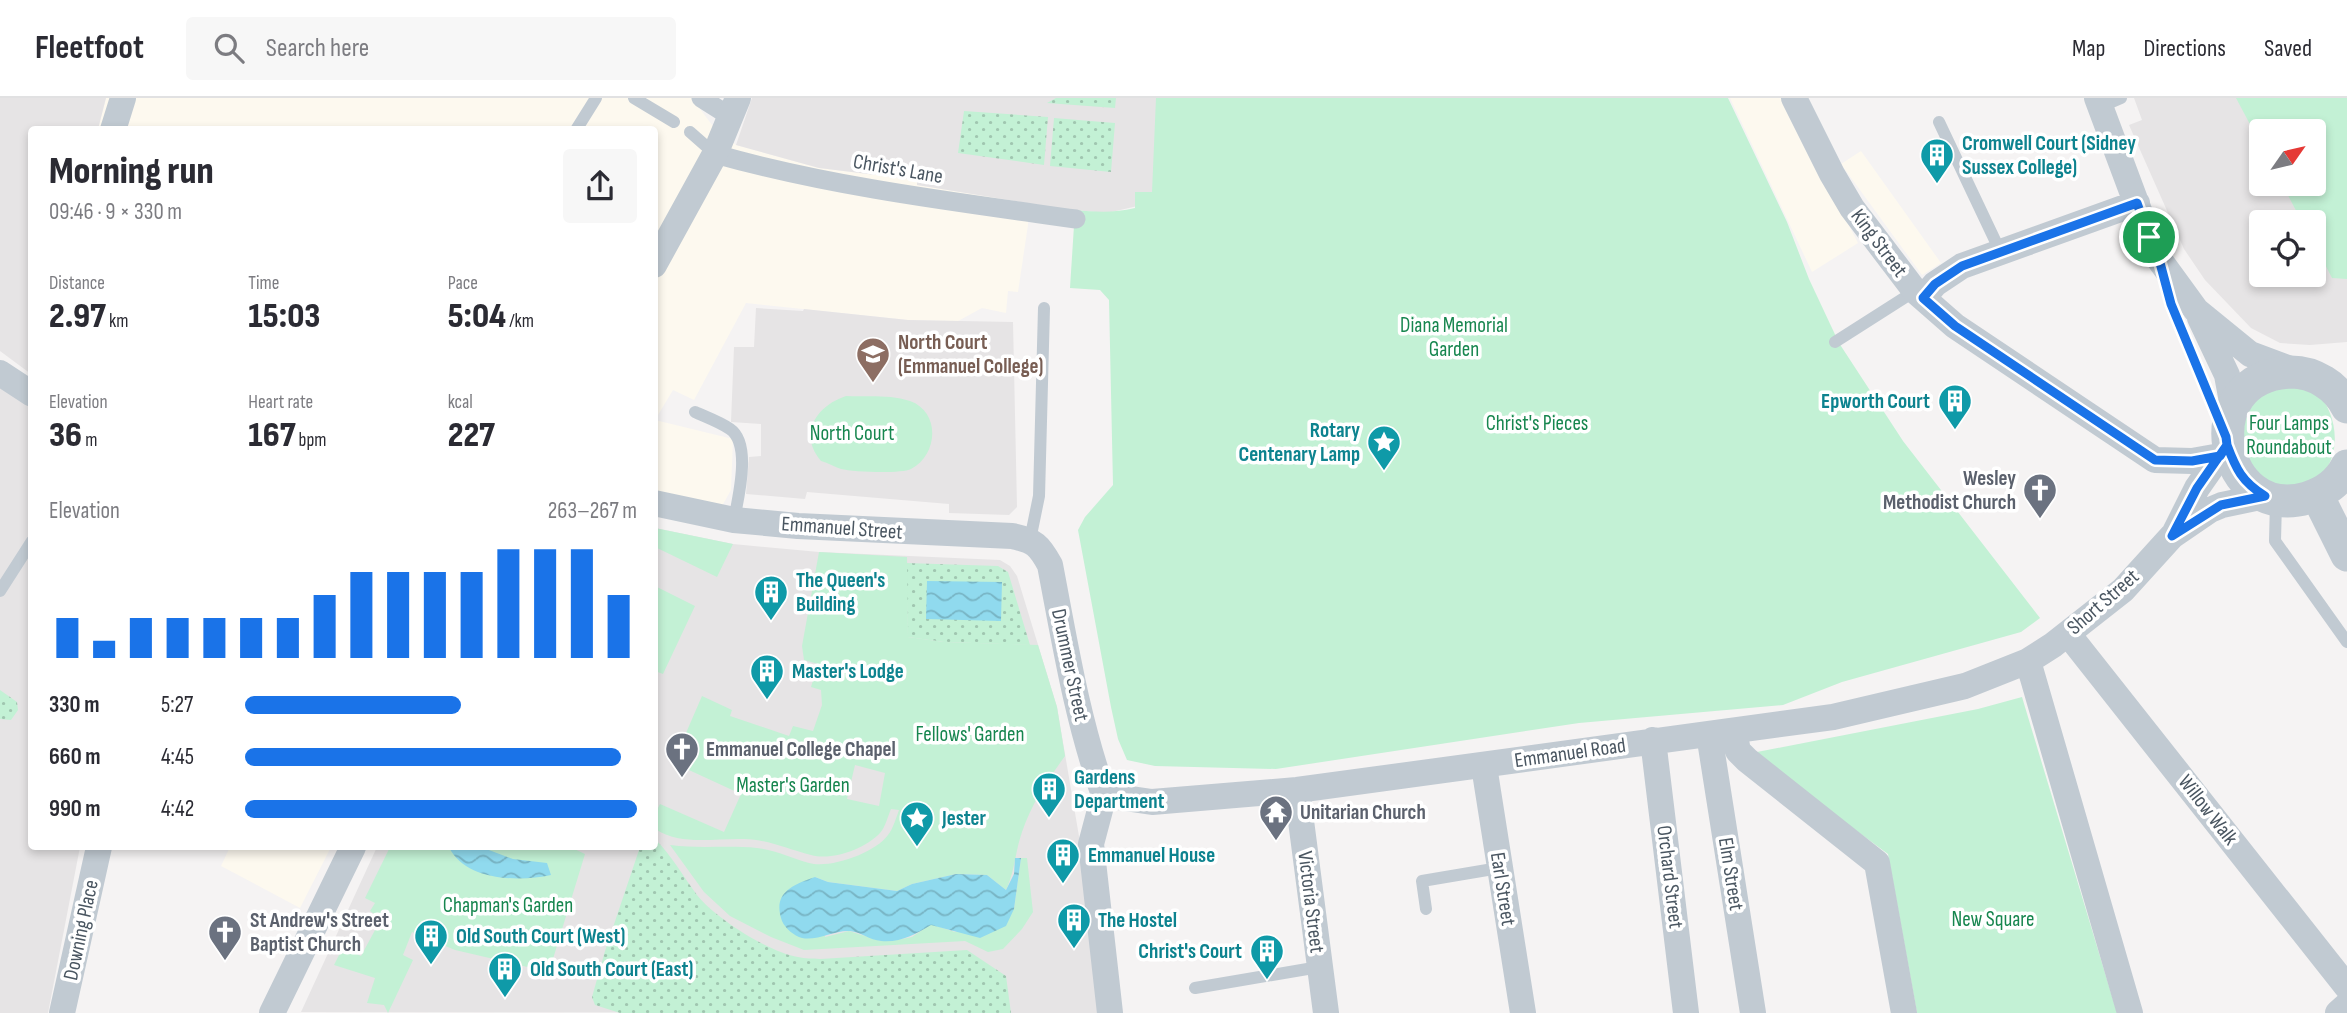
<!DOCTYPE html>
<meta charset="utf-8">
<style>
body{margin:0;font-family:"Sofia Sans Condensed",sans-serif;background:#f7f7f7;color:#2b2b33;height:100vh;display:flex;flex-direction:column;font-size:26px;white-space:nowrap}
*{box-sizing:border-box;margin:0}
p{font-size:23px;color:#7c7c81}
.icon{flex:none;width:38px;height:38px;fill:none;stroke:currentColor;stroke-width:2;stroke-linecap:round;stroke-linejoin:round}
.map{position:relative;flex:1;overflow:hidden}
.panel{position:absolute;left:28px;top:28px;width:630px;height:724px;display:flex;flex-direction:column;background:#fff;border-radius:7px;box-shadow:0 4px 10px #0003}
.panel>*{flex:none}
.needle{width:46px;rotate:56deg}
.controls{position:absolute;left:2249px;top:21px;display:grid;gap:14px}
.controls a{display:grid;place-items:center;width:77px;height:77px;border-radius:7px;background:#fff;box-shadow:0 4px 10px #0003;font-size:35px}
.pin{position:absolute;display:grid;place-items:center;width:60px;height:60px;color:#fff;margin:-30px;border:4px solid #fff;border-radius:50%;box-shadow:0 2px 7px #0007}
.round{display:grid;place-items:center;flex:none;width:74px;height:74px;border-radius:7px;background:#f7f7f7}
.head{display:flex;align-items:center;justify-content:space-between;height:119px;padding:0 21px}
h1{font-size:38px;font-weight:800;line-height:52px}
.figures{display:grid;grid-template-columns:repeat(3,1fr);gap:10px;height:119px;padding:7px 21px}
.figures div{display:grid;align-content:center}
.figures b{font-size:35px;font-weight:800}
.figures small{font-size:19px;font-weight:400}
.figures p{font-size:19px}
.chart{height:196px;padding:14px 21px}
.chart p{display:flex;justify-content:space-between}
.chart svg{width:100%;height:126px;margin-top:7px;stroke:#1a73e8;stroke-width:6}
ul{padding:0 21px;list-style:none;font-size:23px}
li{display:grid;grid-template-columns:112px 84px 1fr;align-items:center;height:52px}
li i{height:18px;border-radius:9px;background:#1a73e8}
header{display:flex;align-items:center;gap:42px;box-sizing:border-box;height:98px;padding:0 35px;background:#fff;border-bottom:2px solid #e1e1e2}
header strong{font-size:33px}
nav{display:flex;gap:38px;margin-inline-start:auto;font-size:24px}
.search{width:490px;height:63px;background:#f7f7f7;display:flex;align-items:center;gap:18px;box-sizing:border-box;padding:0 24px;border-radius:7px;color:#7c7c81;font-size:26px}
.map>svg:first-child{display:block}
.commercial{fill:#fdf9ef}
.education{fill:#e6e4e5;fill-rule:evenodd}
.grass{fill:url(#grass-dots)}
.green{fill:#c3f1d5;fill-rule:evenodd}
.water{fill:url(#water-waves)}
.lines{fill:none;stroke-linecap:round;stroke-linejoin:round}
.service{stroke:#c1cad2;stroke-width:12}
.pedestrian{stroke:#c1cad2;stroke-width:19}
.minor{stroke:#c1cad2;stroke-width:26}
.tertiary{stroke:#c1cad2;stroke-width:33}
.route-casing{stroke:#fff;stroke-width:14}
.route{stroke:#1a73e8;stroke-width:9}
.labels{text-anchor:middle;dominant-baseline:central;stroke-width:7;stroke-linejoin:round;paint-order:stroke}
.culture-label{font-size:21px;font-weight:bold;fill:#0d838f;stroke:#fff;text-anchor:start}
.street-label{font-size:21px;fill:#4a5661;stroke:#fff}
.park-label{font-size:21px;fill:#17864f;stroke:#fff}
.education-label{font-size:21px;font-weight:bold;fill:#785e54;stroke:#fff;text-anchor:start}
.worship-label{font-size:21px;font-weight:bold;fill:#5b616d;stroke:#fff;text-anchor:start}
</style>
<header>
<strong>Fleetfoot</strong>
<div class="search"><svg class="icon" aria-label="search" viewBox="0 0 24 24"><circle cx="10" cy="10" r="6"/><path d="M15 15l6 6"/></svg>Search here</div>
<nav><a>Map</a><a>Directions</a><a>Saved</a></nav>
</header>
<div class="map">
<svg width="2347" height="915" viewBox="0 0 2347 915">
<defs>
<pattern id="grass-dots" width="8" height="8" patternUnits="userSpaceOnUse" patternTransform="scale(1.75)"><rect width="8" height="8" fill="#c3f1d5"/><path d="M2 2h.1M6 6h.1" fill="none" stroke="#a0c6b0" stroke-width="1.8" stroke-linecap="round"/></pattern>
<pattern id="water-waves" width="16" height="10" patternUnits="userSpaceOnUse" patternTransform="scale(1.75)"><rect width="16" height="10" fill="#90daee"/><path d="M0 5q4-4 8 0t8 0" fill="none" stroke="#78b4c4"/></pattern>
</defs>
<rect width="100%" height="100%" fill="#f5f3f3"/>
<path class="commercial" d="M 106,0 L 692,0 L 712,27 L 736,47 L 819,70 L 917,82 L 917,87 L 1028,105 L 1028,127 L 1018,194 L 1008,193 L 1006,215 L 982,210 L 958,223 L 908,222 L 746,205 L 694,302 L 673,292 L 655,322 L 733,341 L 731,392 L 722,408 L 655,396 L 654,32 L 98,32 Z
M 1730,0 L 1783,0 L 1858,145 L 1812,174 Z
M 1861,53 L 1941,165 L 1922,177 L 1841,66 Z
M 230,749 L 331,749 L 300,810 L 221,768 Z"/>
<path class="education" d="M 0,0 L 106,0 L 98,31 L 32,32 L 31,276 L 0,253 Z
M 752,0 L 1608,0 L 1107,115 L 1063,111 L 917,87 L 917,82 L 819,70 L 736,47 Z
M 2134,0 L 2347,0 L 2347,244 L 2310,247 L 2280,245 L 2251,230 L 2205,182 L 2184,151 L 2129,27 L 2142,22 ZM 2261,33 L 2314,33 L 2314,86 L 2261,86 ZM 2261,124 L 2314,124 L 2314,177 L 2261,177 Z
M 756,210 L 803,213 L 804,211 L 908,222 L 1013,224 L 1017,409 L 1009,417 L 949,415 L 949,406 L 807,394 L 805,401 L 746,396 L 749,359 L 761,358 L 761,326 L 731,324 L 734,249 L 754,249 Z
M 0,287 L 31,307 L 32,749 L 80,749 L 48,915 L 0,915 Z
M 655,430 L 733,446 L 819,454 L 1000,462 L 1010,468 L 1017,478 L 1057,609 L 1081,750 L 1099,915 L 301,914 L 377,749 L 654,749 Z"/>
<path class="grass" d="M 1056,0 L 1116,0 L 1115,10 L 1047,5 Z
M 964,13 L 1048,19 L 1044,67 L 958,55 Z
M 1054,20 L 1115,25 L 1111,74 L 1050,68 Z
M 906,465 L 998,468 L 1008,474 L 1030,547 L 944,544 L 908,539 Z
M 0,592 L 17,604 L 18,612 L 11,622 L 0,621 Z
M 655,741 C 672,758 683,778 697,797 C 715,820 770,855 798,859 C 805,861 813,860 820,861 L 967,852 L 1006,878 L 1011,915 L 620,915 L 595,907 L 592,899 L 605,853 L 640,749 L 654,749 Z"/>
<path class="green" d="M 1156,0 L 1728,0 L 1787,124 L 1809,181 L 1839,245 L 1903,343 L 2040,520 L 2021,534 L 1842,584 L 1783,607 L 1579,625 L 1276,671 L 1155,668 L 1127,662 L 1118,641 L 1111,609 L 1078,432 L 1085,419 L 1113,387 L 1109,202 L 1100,192 L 1070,190 L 1075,112 C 1097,114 1114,115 1135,110 L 1135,94 L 1152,94 Z
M 2236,0 L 2347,0 L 2347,181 L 2332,180 L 2314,145 L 2314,124 L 2302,124 L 2282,86 L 2314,86 L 2314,33 L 2261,33 L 2261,47 Z
M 2278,286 C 2288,287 2306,287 2315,292 C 2347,323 2342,391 2287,389 C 2276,388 2262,379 2252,374 L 2238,325 L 2245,308 Z
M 846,298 C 866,299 890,296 910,303 C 941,314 938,357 911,371 C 901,376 853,374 841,371 C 835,369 828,365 821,363 C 798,336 816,308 846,298 Z
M 654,430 L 655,430 L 733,446 L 717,479 L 655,449 Z
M 819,454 L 907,459 L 908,539 L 944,544 L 1038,547 L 1057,609 L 1065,658 C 1047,683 1032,705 1022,734 C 1015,754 1015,773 1006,792 L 987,777 L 956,776 L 912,786 L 897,793 L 828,784 L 815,779 L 825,839 L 849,833 L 881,843 L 902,841 L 912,839 L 931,826 L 955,834 L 1014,811 L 1021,760 L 1027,760 L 1033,814 L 1022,831 L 1003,851 L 988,854 L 965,843 L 804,852 L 771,839 L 730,818 L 704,794 L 670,747 C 700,751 728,747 757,750 C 776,752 791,760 809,765 C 830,771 875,755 888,737 C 893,731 896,720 899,712 L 891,711 C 888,718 885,730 880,735 C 865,751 832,763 811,757 C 787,751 770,742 744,741 C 714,740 681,748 655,731 L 654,718 L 660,706 L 724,734 L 741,696 L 678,667 L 680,660 L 676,658 L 702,598 L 732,612 L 730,618 L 789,638 L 793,628 L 813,633 L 822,607 L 821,592 L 811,589 L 818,566 L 804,562 L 802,548 ZM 855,667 L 885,675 L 879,708 L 847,701 Z
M 655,488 L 695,508 L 663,576 L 655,573 Z
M 2022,599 L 2117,915 L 1917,915 L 1888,756 L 1763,664 L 1757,654 L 1978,611 Z
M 390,749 L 570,749 L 585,756 L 549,874 L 455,852 L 412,834 L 403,857 L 413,862 L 388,915 L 384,907 L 367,905 L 375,880 L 334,867 L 343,849 L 361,858 L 381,821 L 370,813 L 375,805 L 365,800 Z"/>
<path class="water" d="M 927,483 L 1002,484 L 1001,523 L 926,521 Z
M 449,749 L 481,749 L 513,761 L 547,765 L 551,777 C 519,784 465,783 449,749 Z
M 1015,760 L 1021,760 L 1014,811 L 1006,828 L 980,840 L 931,827 C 916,836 900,845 881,843 C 870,842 860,834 850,833 C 834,832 818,843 802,840 C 794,838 785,830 782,823 C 772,795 792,787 815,779 L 828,784 L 897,793 L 912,786 L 956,776 L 987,777 L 1006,792 L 1014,776 Z"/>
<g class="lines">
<path class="service" d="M 634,0 L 674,24
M 2100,9 L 2121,0
M 1939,24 L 2001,155
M 576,32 L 596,0
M 690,34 L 715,56
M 2165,183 L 2171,206 L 2221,326
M 1835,244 L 1915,193
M 695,314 C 706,319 720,324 730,331 C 752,346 738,400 734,422
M 2276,404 L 2275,443 L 2347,544
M 1030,442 L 1039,398 L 1044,210
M 0,493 L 32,443
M 1426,811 L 1422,783 L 1499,770
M 1195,890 L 1319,869"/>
<path class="pedestrian" d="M 701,0 L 731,19
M 715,56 C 832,89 955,104 1076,121"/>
<path class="minor" d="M 1794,0 L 1832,76 L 1852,110 L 1915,193 L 1955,228 L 2155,362 L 2192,363 L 2220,358
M 2097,0 L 2149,139 L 2159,161 L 2196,212 L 2250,256 L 2298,274
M 113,32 L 123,0
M 654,167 L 715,56 L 738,0
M 1923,200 L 1935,186 L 1962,168 L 2137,105
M 2200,220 L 2227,277 L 2233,309
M 0,275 L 32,296
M 654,405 L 734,422 L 798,428 L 1012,438 C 1035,443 1039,447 1050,467 C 1065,545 1077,622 1104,697
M 2175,434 L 2197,390 L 2225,350
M 2068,536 L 2347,889
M 2028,563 L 2130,915
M 1734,633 L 1738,653 L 1747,662 L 1877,765 L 1904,915
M 1709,636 L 1753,915
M 1653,642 L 1686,915
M 1484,668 L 1523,915
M 1297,692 L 1326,915
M 1104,697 L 1152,704 L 1297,692 L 1833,619 L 1965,588 L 2028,563 L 2053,547 L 2123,492 L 2172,438 L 2210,412 L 2222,407 L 2265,398
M 1104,697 L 1091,746 L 1110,915
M 62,915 L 99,749
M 272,915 L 353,749
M 2338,915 L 2347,907"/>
<path class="tertiary" d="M 2347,309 C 2337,288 2314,274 2291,274 C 2190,278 2221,426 2307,400 C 2324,395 2339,384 2347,368
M 2317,397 L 2347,457"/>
</g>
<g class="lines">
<g class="route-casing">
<path id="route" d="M 2149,139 L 2159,161 L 2171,206 L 2226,339 L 2227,347 L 2197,390 L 2172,438 L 2221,407 L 2265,398 C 2242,384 2236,371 2227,347 L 2220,358 L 2192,363 L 2155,362 L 1955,228 L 1923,200 L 1935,186 L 1962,168 L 2137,105 L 2149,139"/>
</g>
<use href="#route" class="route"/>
</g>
<defs>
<g id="building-pin" transform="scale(1.75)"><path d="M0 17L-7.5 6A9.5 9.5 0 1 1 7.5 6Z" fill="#0f9aa8" stroke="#fff"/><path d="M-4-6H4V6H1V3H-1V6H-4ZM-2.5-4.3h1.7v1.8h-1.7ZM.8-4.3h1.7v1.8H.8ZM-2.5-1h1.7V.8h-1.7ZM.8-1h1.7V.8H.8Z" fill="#fff"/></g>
<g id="university-pin" transform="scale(1.75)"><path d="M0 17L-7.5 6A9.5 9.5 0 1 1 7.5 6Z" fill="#8d6e63" stroke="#fff"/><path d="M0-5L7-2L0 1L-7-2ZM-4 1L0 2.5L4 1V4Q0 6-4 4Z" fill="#fff"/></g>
<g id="sight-pin" transform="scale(1.75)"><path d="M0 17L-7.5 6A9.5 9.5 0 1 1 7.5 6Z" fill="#0f9aa8" stroke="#fff"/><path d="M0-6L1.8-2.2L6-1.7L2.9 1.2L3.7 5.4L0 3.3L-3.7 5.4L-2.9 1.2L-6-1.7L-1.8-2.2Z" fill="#fff"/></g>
<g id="church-pin" transform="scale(1.75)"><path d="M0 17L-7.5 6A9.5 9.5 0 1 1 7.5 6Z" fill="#6b7280" stroke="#fff"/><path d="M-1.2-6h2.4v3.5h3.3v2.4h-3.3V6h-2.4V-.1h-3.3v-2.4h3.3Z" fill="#fff"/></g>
<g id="temple-pin" transform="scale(1.75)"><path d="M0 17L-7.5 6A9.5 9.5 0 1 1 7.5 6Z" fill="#6b7280" stroke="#fff"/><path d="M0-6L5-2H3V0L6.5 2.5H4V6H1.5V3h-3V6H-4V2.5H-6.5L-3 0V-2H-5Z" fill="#fff"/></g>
</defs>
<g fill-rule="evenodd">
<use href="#building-pin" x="1937" y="57"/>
<use href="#university-pin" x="873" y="256"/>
<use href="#building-pin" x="1955" y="303"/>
<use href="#sight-pin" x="1384" y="344"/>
<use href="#church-pin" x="2040" y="392"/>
<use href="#building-pin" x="771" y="494"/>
<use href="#building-pin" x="767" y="573"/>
<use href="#church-pin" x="682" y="651"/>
<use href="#building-pin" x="1049" y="691"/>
<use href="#temple-pin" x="1276" y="714"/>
<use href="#sight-pin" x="917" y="720"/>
<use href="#building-pin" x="1063" y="757"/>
<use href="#building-pin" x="1074" y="822"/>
<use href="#church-pin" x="225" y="834"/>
<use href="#building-pin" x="431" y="838"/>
<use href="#building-pin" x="1267" y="853"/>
<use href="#building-pin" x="505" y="871"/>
</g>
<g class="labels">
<g class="culture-label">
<text x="1962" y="45">Cromwell Court (Sidney<tspan x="1962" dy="24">Sussex College)</tspan></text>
<text x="1930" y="303" text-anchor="end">Epworth Court</text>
<text x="1360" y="332" text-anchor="end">Rotary<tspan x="1360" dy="24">Centenary Lamp</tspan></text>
<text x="796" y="482">The Queen's<tspan x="796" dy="24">Building</tspan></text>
<text x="792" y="573">Master's Lodge</text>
<text x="1074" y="679">Gardens<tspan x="1074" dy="24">Department</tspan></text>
<text x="942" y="720">Jester</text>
<text x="1088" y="757">Emmanuel House</text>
<text x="1098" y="822">The Hostel</text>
<text x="456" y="838">Old South Court (West)</text>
<text x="1242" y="853" text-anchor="end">Christ's Court</text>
<text x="530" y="871">Old South Court (East)</text>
</g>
<g class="street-label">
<text transform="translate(898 71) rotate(10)">Christ's Lane</text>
<text transform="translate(1879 145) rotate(53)">King Street</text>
<text transform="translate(842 430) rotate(4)">Emmanuel Street</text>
<text transform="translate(2103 504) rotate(-41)">Short Street</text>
<text transform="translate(1070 567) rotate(78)">Drummer Street</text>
<text transform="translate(1570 655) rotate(-8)">Emmanuel Road</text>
<text transform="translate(2208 712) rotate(52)">Willow Walk</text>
<text transform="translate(1731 776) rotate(81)">Elm Street</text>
<text transform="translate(1670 779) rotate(83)">Orchard Street</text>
<text transform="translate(1503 791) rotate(81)">Earl Street</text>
<text transform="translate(1311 804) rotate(83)">Victoria Street</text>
<text transform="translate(81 832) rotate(-78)">Downing Place</text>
</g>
<g class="park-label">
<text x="1454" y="227">Diana Memorial<tspan x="1454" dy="24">Garden</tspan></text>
<text x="1537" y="325">Christ's Pieces</text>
<text x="2289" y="325">Four Lamps<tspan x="2289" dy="24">Roundabout</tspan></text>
<text x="852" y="335">North Court</text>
<text x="970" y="636">Fellows' Garden</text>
<text x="793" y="687">Master's Garden</text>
<text x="508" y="807">Chapman's Garden</text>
<text x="1993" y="821">New Square</text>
</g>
<g class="education-label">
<text x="898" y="244">North Court<tspan x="898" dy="24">(Emmanuel College)</tspan></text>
</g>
<g class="worship-label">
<text x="2016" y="380" text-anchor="end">Wesley<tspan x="2016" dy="24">Methodist Church</tspan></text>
<text x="706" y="651">Emmanuel College Chapel</text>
<text x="1300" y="714">Unitarian Church</text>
<text x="250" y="822">St Andrew's Street<tspan x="250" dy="24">Baptist Church</tspan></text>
</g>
</g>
</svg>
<div class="controls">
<a><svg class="needle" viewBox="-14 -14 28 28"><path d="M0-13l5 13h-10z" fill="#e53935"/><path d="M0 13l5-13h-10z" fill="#7c7c81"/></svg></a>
<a><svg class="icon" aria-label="locate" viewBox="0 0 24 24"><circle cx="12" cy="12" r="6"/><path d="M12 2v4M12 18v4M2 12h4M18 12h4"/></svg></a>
</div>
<div class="pin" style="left:2149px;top:139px;background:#1e9e55"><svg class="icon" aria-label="arrive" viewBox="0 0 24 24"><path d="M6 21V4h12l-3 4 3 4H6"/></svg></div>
<section class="panel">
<div class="head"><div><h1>Morning run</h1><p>09:46 · 9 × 330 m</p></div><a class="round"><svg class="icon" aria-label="share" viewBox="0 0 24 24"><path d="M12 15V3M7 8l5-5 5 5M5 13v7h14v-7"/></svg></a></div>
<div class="figures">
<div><p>Distance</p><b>2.97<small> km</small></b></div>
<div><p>Time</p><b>15:03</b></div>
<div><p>Pace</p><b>5:04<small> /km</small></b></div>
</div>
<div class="figures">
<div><p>Elevation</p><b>36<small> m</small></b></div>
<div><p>Heart rate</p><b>167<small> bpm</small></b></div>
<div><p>kcal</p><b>227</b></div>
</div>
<div class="chart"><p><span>Elevation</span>263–267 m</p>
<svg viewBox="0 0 160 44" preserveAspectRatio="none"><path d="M5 44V30M15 44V38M25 44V30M35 44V30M45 44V30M55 44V30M65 44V30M75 44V22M85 44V14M95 44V14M105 44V14M115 44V14M125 44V6M135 44V6M145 44V6M155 44V22"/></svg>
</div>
<ul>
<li><b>330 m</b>5:27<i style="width:55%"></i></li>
<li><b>660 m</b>4:45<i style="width:96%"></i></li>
<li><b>990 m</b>4:42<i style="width:100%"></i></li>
</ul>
</section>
</div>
